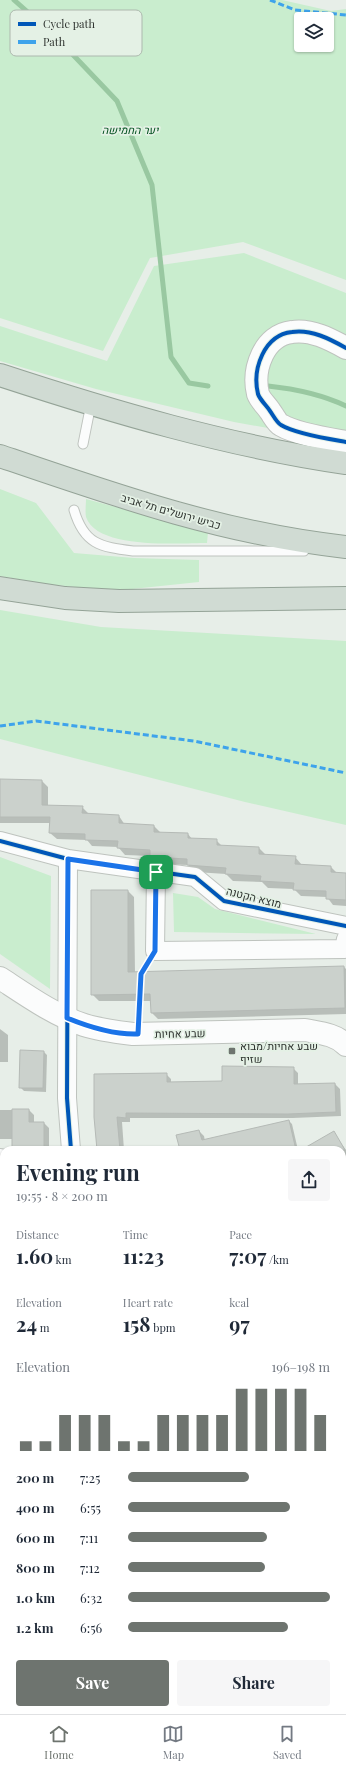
<!DOCTYPE html>
<meta charset="utf-8">
<style>
body{margin:0;font-family:"Playfair Display",Heebo,serif;background:#f6f6f7;color:#1f2937;height:100vh;display:flex;flex-direction:column;font-size:15px;white-space:nowrap}
*{box-sizing:border-box;margin:0}
p{font-size:13px;color:#747a83}
.icon{flex:none;width:22px;height:22px;fill:none;stroke:currentColor;stroke-width:2;stroke-linecap:round;stroke-linejoin:round}
.map{position:relative;flex:1;overflow:hidden}
.details{position:absolute;left:0px;top:1146px;width:346px;height:568px;display:flex;flex-direction:column;background:#fff;border-radius:12px 12px 0 0;box-shadow:0 1px 3px #0004}
.details>*{flex:none}
.controls{position:absolute;left:294px;top:12px;display:grid;gap:8px}
.controls a{display:grid;place-items:center;width:40px;height:40px;border-radius:4px;background:#fff;box-shadow:0 1px 3px #0004;font-size:20px}
.pin{position:absolute;display:grid;place-items:center;width:34px;height:34px;color:#fff;margin:-17px;border-radius:8px;box-shadow:0 2px 6px #0006}
.round{display:grid;place-items:center;flex:none;width:42px;height:42px;border-radius:4px;background:#f6f6f7}
.head{display:flex;align-items:center;justify-content:space-between;height:68px;padding:0 16px}
h1{font-size:22px;font-weight:700;line-height:30px}
.figures{display:grid;grid-template-columns:repeat(3,1fr);gap:6px;height:68px;padding:4px 16px}
.figures div{display:grid;align-content:center}
.figures b{font-size:20px;font-weight:700}
.figures small{font-size:11px;font-weight:400}
.figures p{font-size:11px}
.chart{height:112px;padding:8px 16px}
.chart p{display:flex;justify-content:space-between}
.chart svg{width:100%;height:72px;margin-top:4px;stroke:#6e746f;stroke-width:6}
.cta{display:flex;gap:8px;margin-top:auto;padding:8px 16px}
.cta a{flex:1;height:46px;border-radius:4px;background:#6e746f;color:#fff;font-size:16px;font-weight:700;line-height:46px;text-align:center}
.cta a+a{background:#f6f6f7;color:#1f2937}
ul{padding:0 16px;list-style:none;font-size:13px}
li{display:grid;grid-template-columns:64px 48px 1fr;align-items:center;height:30px}
li i{height:10px;border-radius:5px;background:#6e746f}
.tabs{display:flex;justify-content:space-around;align-items:center;height:56px;border-top:1px solid #e0e1e3;background:#fff;font-size:11px;color:#747a83}
.tabs a{display:grid;justify-items:center;gap:2px}
.tabs .active{color:#6e746f}
.map>svg:first-child{display:block}
.green{fill:#c9edce;fill-rule:evenodd}
.shadow{fill:#0003}
.lines{fill:none;stroke-linecap:round;stroke-linejoin:round}
.stream{stroke:#99c8a1;stroke-width:5}
.building{fill:#cbd1cc;stroke:#b5bab6}
.service-casing{stroke:#bec3be;stroke-width:11}
.minor-casing{stroke:#bec3be;stroke-width:20}
.tertiary-casing{stroke:#bec3be;stroke-width:24}
.secondary-casing{stroke:#bec3be;stroke-width:24}
.trunk-casing{stroke:#94a397;stroke-width:24}
.path{stroke:#d5d8d5;stroke-width:2.5;stroke-dasharray:3 2;stroke-linecap:butt}
.service{stroke:#fbfcfc;stroke-width:9}
.minor{stroke:#fbfcfc;stroke-width:18}
.tertiary{stroke:#fbfcfc;stroke-width:22}
.secondary{stroke:#fbfcfc;stroke-width:22}
.trunk{stroke:#d0dbd3;stroke-width:22}
.quiet{stroke:#3ea3eb;stroke-width:3;stroke-dasharray:6 3;stroke-linecap:butt}
.cycleway-casing{stroke:#e4f1e5;stroke-width:6}
.cycleway{stroke:#0057b8;stroke-width:4}
.route-casing{stroke:#fff;stroke-width:8}
.route{stroke:#1a73e8;stroke-width:5}
.poi-dot{fill:#6e746f;stroke:#e4f1e5;stroke-width:1.5}
.labels{text-anchor:middle;dominant-baseline:central;stroke-width:3.5;stroke-linejoin:round;paint-order:stroke}
.park-label{font-size:11px;font-style:italic;fill:#014f1e;stroke:#e4f1e5}
.street-label{font-size:11px;fill:#2d322e;stroke:#e4f1e5}
.poi-label{font-size:11px;fill:#2d322e;stroke:#e4f1e5;text-anchor:start}
.key{fill:#e4f1e5;stroke:#adb8ae;stroke-width:1}
.key-label{font-size:11px;fill:#2d322e}
</style>
<div class="map">
<svg width="346" height="1714" viewBox="0 0 346 1714">
<rect width="100%" height="100%" fill="#e7eee8"/>
<path class="green" d="M 0,0 L 282,0 L 331,11 L 346,9 L 346,280 L 243,242 L 150,258 L 103,351 L 0,318 ZM 301,19 L 327,19 L 327,45 L 301,45 Z
M 244,253 L 346,293 L 346,442 L 234,422 L 96,389 L 0,361 L 0,326 L 107,361 L 154,266 Z
M 0,489 L 36,503 L 74,553 L 134,558 L 199,560 L 199,582 L 113,591 L 47,584 L 0,576 Z
M 86,499 L 208,532 L 207,543 C 180,543 97,550 86,517 C 85,512 86,504 86,499 Z
M 0,610 L 101,627 L 346,641 L 346,825 L 245,802 L 0,739 Z
M 0,857 L 51,876 L 50,989 L 0,954 Z
M 173,893 L 198,897 L 215,909 L 316,934 L 174,932 Z"/>
<path class="shadow" d="M 0,780 L 42,781 L 48,787 L 48,806 L 82,807 L 89,814 L 119,816 L 125,825 L 154,826 L 161,833 L 188,834 L 192,839 L 216,840 L 223,847 L 259,848 L 266,855 L 295,857 L 302,865 L 331,867 L 337,873 L 346,874 L 346,906 L 333,905 L 327,897 L 301,896 L 294,889 L 268,888 L 262,882 L 233,881 L 226,874 L 195,872 L 188,865 L 158,864 L 151,856 L 125,855 L 118,847 L 92,846 L 87,840 L 57,839 L 50,833 L 51,823 L 0,823 Z
M 128,891 L 134,897 L 135,973 L 344,967 L 346,969 L 346,1014 L 158,1019 L 152,1013 L 151,1001 L 99,1001 L 92,994 Z
M 0,1029 L 8,1035 L 8,1062 L 0,1062 Z
M 44,1052 L 47,1055 L 46,1092 L 24,1091 L 20,1087 Z
M 293,1068 L 298,1073 L 298,1085 L 335,1084 L 340,1089 L 341,1116 L 293,1118 L 130,1118 L 130,1122 L 122,1122 L 124,1150 L 97,1150 L 95,1117 L 166,1074 L 171,1079 L 171,1083 L 223,1082 Z
M 0,1110 L 29,1110 L 34,1115 L 34,1123 L 44,1123 L 49,1128 L 49,1150 L 16,1150 L 13,1147 L 13,1139 L 0,1139 Z
M 289,1121 L 292,1124 L 298,1150 L 241,1150 Z
M 199,1131 L 204,1136 L 205,1141 L 221,1150 L 181,1150 Z
M 333,1132 L 346,1150 L 346,1192 L 342,1191 L 342,1150 L 316,1150 Z
M 4,1201 L 4,1222 L 0,1218 L 0,1205 Z
M 346,1222 L 346,1256 L 342,1257 L 342,1223 Z
M 0,1277 L 4,1282 L 4,1329 L 0,1323 Z
M 342,1293 L 346,1293 L 346,1311 L 342,1311 Z
M 346,1344 L 346,1406 L 342,1407 L 342,1345 Z
M 0,1373 L 4,1378 L 4,1381 L 0,1384 Z
M 4,1436 L 4,1449 L 0,1443 L 0,1438 Z
M 343,1437 L 346,1437 L 346,1453 L 345,1452 Z
M 0,1577 L 2,1579 L 4,1577 L 4,1601 L 0,1596 Z
M 0,1656 L 4,1667 L 4,1671 L 0,1673 Z
M 346,1706 L 346,1714 L 314,1714 L 310,1710 L 342,1710 Z
M 6,1710 L 42,1710 L 43,1714 L 8,1714 Z
M 139,1710 L 175,1710 L 175,1714 L 138,1714 Z
M 211,1710 L 239,1710 L 227,1714 L 212,1714 Z"/>
<g class="lines">
<path class="stream" d="M 14,0 L 57,38 L 117,101 L 152,185 L 171,357 L 189,383 L 208,386
M 268,386 C 296,389 321,394 346,406"/>
</g>
<path class="building" d="M 0,779 L 42,780 L 42,805 L 83,806 L 82,813 L 119,815 L 119,823 L 154,825 L 154,832 L 188,833 L 188,838 L 217,839 L 217,845 L 259,847 L 259,854 L 296,856 L 295,864 L 331,866 L 331,872 L 346,873 L 346,900 L 326,899 L 326,891 L 293,890 L 294,883 L 260,881 L 261,876 L 225,874 L 226,868 L 187,865 L 187,859 L 150,857 L 150,850 L 117,848 L 118,841 L 85,840 L 85,834 L 49,833 L 50,817 L 0,817 Z
M 91,890 L 128,890 L 128,972 L 344,966 L 345,1008 L 151,1013 L 150,994 L 91,995 Z
M 20,1050 L 44,1051 L 43,1088 L 19,1088 Z
M 222,1066 L 294,1067 L 294,1084 L 335,1083 L 336,1112 L 288,1114 L 126,1113 L 126,1118 L 117,1117 L 120,1150 L 97,1150 L 94,1117 L 94,1074 L 167,1073 L 167,1082 L 222,1081 Z
M 12,1109 L 29,1109 L 29,1122 L 44,1122 L 44,1148 L 12,1147 Z
M 289,1120 L 296,1150 L 180,1150 L 176,1135 L 199,1130 L 202,1140 Z
M 334,1131 L 345,1150 L 301,1150 Z"/>
<g class="lines">
<g class="service-casing">
<path id="service" d="M 83,444 L 91,404
M 74,510 C 84,544 100,547 133,551 L 304,551
M 342,1417 L 346,1416
M 342,1477 L 346,1477
M 342,1535 L 346,1534
M 342,1615 L 346,1619"/>
</g>
<g class="minor-casing">
<path id="minor" d="M 0,841 L 68,859 L 195,877 L 224,901 L 346,926
M 68,859 L 67,1098 L 71,1150
M 156,872 L 155,951 L 344,949 L 346,939
M 0,1158 L 4,1159
M 342,1198 L 346,1196"/>
</g>
<g class="tertiary-casing">
<path id="tertiary" d="M 346,348 C 330,339 311,329 292,332 C 264,335 252,369 258,394 C 260,400 267,406 270,411 C 273,415 277,423 281,425 C 296,434 329,439 346,442
M 0,1479 L 4,1484
M 342,1660 L 346,1665
M 100,1714 L 100,1710"/>
</g>
<g class="secondary-casing">
<path id="secondary" d="M 0,978 C 26,995 54,1015 84,1025 C 100,1030 117,1032 133,1034 L 305,1030 C 320,1033 335,1034 346,1045"/>
</g>
<g class="trunk-casing">
<path id="trunk" d="M 0,375 C 113,412 228,446 346,463
M 0,456 C 114,495 225,534 346,547
M 0,588 L 65,598 L 119,601 L 346,598"/>
</g>
<path class="path" d="M 139,1015 L 141,974 L 147,964
M 0,1402 L 4,1400
M 0,1684 L 4,1682"/>
<use href="#service" class="service"/>
<use href="#minor" class="minor"/>
<use href="#tertiary" class="tertiary"/>
<use href="#secondary" class="secondary"/>
<use href="#trunk" class="trunk"/>
<path class="quiet" d="M 270,0 L 295,10 L 346,15
M 0,726 L 36,721 L 194,741 L 346,773"/>
<g class="cycleway-casing">
<path id="cycleway" d="M 346,348 C 330,339 311,329 292,332 C 264,335 252,369 258,394 C 260,400 267,406 270,411 C 273,415 277,423 281,425 C 296,434 329,439 346,442
M 0,841 L 68,859 L 195,877 L 224,901 L 346,926
M 68,859 L 67,1098 L 71,1150"/>
</g>
<use href="#cycleway" class="cycleway"/>
</g>
<g class="lines">
<g class="route-casing">
<path id="route" d="M 68,859 L 156,872 L 155,951 L 141,974 L 138,1034 C 115,1035 89,1027 67,1018 Z"/>
</g>
<use href="#route" class="route"/>
</g>
<rect class="poi-dot" x="228" y="1047" width="8" height="8" rx="2"/>
<g class="labels">
<g class="park-label">
<text x="130" y="129">יער החמישה</text>
</g>
<g class="street-label">
<text transform="translate(171 511) rotate(16)">כביש ירושלים תל אביב</text>
<text transform="translate(254 897) rotate(14)">מוצא הקטנה</text>
<text transform="translate(180 1033) rotate(-1)">שבע אחיות</text>
</g>
<g class="poi-label">
<text x="240" y="1045">שבע אחיות/מבוא<tspan x="240" dy="13">שזיף</tspan></text>
</g>
</g>
<rect x="10" y="10" width="132" height="46" rx="6" class="key"/>
<rect x="18" y="22" width="18" height="4" fill="#0057b8"/>
<rect x="18" y="40" width="18" height="4" fill="#3ea3eb"/>
<g class="key-label">
<text x="43" y="28">Cycle path</text>
<text x="43" y="46">Path</text>
</g>
</svg>
<div class="controls">
<a><svg class="icon" aria-label="layers" viewBox="0 0 24 24"><path d="M12 4l9 5-9 5-9-5zM3 14l9 5 9-5"/></svg></a>
</div>
<div class="pin" style="left:156px;top:872px;background:#1e9e55"><svg class="icon" aria-label="arrive" viewBox="0 0 24 24"><path d="M6 21V4h12l-3 4 3 4H6"/></svg></div>
<section class="details">
<div class="head"><div><h1>Evening run</h1><p>19:55 · 8 × 200 m</p></div><a class="round"><svg class="icon" aria-label="share" viewBox="0 0 24 24"><path d="M12 15V3M7 8l5-5 5 5M5 13v7h14v-7"/></svg></a></div>
<div class="figures">
<div><p>Distance</p><b>1.60<small> km</small></b></div>
<div><p>Time</p><b>11:23</b></div>
<div><p>Pace</p><b>7:07<small> /km</small></b></div>
</div>
<div class="figures">
<div><p>Elevation</p><b>24<small> m</small></b></div>
<div><p>Heart rate</p><b>158<small> bpm</small></b></div>
<div><p>kcal</p><b>97</b></div>
</div>
<div class="chart"><p><span>Elevation</span>196–198 m</p>
<svg viewBox="0 0 160 44" preserveAspectRatio="none"><path d="M5 44V38M15 44V38M25 44V22M35 44V22M45 44V22M55 44V38M65 44V38M75 44V22M85 44V22M95 44V22M105 44V22M115 44V6M125 44V6M135 44V6M145 44V6M155 44V22"/></svg>
</div>
<ul>
<li><b>200 m</b>7:25<i style="width:60%"></i></li>
<li><b>400 m</b>6:55<i style="width:80%"></i></li>
<li><b>600 m</b>7:11<i style="width:69%"></i></li>
<li><b>800 m</b>7:12<i style="width:68%"></i></li>
<li><b>1.0 km</b>6:32<i style="width:100%"></i></li>
<li><b>1.2 km</b>6:56<i style="width:79%"></i></li>
</ul>
<div class="cta"><a>Save</a><a>Share</a></div>
</section>
</div>
<nav class="tabs">
<a class="active"><svg class="icon" aria-label="home" viewBox="0 0 24 24"><path d="M3 11l9-7 9 7M6 9v11h12V9"/></svg>Home</a>
<a><svg class="icon" aria-label="map" viewBox="0 0 24 24"><path d="M3 6l6-2 6 2 6-2v14l-6 2-6-2-6 2zM9 4v14M15 6v14"/></svg>Map</a>
<a><svg class="icon" aria-label="saved" viewBox="0 0 24 24"><path d="M7 4h10v16l-5-4-5 4z"/></svg>Saved</a>
</nav>
